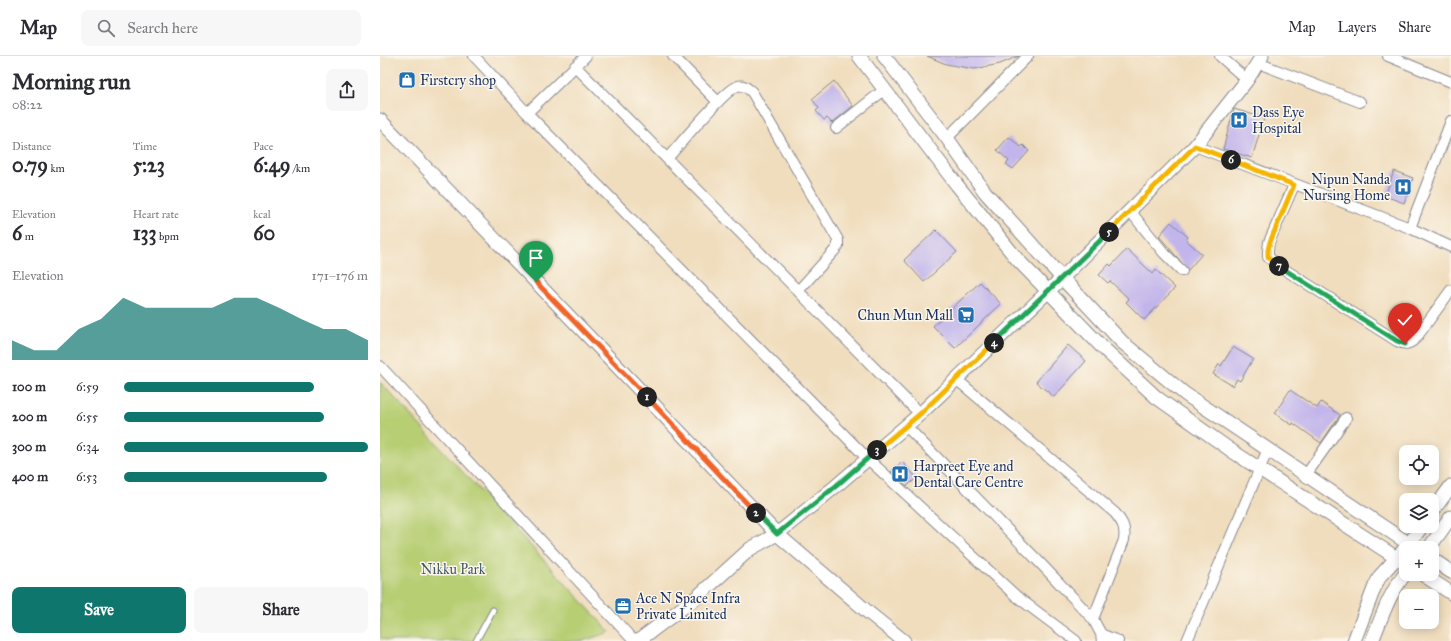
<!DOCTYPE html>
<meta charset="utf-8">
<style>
body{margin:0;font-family:"IM FELL Great Primer",serif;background:#f7f7f7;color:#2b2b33;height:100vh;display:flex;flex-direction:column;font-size:15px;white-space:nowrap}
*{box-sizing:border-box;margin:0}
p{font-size:13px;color:#7c7c81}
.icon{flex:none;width:22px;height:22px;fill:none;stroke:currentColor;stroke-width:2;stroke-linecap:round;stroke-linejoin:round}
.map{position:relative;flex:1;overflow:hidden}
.details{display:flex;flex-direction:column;background:#fff;width:380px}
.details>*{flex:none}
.buttons{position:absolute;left:1019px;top:389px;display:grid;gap:8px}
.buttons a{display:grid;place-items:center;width:40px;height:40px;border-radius:8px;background:#fff;box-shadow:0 2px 10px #0003;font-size:20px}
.pin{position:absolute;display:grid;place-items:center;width:34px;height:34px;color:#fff;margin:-41px -17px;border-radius:50% 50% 50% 0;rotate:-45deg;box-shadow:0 0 4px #0007}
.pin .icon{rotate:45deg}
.km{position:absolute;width:20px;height:20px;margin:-10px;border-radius:50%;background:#222;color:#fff;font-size:11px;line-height:20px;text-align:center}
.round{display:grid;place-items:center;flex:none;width:42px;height:42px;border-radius:8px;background:#f7f7f7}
.summary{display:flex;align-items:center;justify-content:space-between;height:68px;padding:0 12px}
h1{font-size:22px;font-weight:800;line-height:30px}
.stats{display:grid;grid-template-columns:repeat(3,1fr);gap:6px;height:68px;padding:4px 12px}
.stats div{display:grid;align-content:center}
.stats b{font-size:20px;font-weight:800}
.stats small{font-size:11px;font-weight:400}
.stats p{font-size:11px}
.chart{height:112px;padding:8px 12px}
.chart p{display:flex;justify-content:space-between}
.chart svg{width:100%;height:72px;margin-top:4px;fill:#0f766e;opacity:.7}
.primary-button{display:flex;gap:8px;margin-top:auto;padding:8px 12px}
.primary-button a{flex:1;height:46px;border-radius:8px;background:#0f766e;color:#fff;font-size:16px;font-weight:800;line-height:46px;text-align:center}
.primary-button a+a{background:#f7f7f7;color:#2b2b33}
ul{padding:0 12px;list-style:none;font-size:13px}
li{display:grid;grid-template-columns:64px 48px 1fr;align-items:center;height:30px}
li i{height:10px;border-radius:5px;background:#0f766e}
header{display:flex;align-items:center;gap:24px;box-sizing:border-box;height:56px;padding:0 20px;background:#fff;border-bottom:1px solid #e1e1e2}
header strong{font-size:19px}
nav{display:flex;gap:22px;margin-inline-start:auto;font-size:14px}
.search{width:280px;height:36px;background:#f7f7f7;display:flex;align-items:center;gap:10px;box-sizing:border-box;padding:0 14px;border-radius:8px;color:#7c7c81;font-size:15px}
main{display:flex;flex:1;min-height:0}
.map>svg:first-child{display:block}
.green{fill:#b7ce73;stroke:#697e68}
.building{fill:#c2b5eb}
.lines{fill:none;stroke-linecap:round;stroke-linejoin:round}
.service-casing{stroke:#86868e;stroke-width:7}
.minor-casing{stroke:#86868e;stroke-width:12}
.tertiary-casing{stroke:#86868e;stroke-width:15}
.service{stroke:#fff;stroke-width:5}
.minor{stroke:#fff;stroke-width:10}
.tertiary{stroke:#fff;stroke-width:13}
.split-1-casing{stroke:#fff;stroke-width:8}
.split-2-casing{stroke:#fff;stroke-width:8}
.split-3-casing{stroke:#fff;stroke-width:8}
.split-4-casing{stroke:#fff;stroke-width:8}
.split-5-casing{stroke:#fff;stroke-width:8}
.split-6-casing{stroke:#fff;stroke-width:8}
.split-7-casing{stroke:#fff;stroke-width:8}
.split-8-casing{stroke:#fff;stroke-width:8}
.split-1{stroke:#f0652b;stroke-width:5}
.split-2{stroke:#f0652b;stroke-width:5}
.split-3{stroke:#22a559;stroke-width:5}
.split-4{stroke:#f5b400;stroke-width:5}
.split-5{stroke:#22a559;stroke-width:5}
.split-6{stroke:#f5b400;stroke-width:5}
.split-7{stroke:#f5b400;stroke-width:5}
.split-8{stroke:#22a559;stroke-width:5}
.labels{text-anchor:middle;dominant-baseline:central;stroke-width:3;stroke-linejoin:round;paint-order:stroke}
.poi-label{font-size:14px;fill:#1b2f5e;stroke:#fbf7ec;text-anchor:start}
.park-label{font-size:14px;fill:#425763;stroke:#fbf7ec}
</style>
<header>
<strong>Map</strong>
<div class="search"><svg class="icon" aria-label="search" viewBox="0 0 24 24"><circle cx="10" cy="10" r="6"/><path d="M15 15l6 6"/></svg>Search here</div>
<nav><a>Map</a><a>Layers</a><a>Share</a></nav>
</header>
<main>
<section class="details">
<div class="summary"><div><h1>Morning run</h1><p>08:22</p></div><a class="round"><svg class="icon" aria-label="share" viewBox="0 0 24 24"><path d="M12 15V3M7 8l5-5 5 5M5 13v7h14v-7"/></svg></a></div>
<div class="stats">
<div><p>Distance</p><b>0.79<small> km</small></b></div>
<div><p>Time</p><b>5:23</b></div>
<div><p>Pace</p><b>6:49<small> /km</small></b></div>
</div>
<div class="stats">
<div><p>Elevation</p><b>6<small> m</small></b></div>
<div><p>Heart rate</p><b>133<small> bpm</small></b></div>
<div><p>kcal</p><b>60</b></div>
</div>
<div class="chart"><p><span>Elevation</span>171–176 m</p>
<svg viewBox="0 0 160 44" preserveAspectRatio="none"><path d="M0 44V32L10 38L20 38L30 25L40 19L50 6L60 12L70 12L80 12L90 12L100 6L110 6L120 12L130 19L140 25L150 25L160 32V44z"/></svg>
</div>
<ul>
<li><b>100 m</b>6:59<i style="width:78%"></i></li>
<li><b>200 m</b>6:55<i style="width:82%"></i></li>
<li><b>300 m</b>6:34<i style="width:100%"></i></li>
<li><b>400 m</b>6:53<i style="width:83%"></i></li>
</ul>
<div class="primary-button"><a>Save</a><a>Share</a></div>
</section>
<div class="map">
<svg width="1071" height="585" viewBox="0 0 1071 585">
<rect width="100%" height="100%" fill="#fbf7ec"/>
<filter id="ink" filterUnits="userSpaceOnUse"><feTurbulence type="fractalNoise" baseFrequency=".025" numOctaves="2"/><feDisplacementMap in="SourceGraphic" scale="8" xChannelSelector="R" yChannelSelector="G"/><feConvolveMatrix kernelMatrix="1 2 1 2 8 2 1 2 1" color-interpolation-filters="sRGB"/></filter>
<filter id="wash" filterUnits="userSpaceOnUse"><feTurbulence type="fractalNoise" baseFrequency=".012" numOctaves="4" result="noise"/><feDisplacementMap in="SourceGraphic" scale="16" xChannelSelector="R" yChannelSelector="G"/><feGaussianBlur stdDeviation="0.9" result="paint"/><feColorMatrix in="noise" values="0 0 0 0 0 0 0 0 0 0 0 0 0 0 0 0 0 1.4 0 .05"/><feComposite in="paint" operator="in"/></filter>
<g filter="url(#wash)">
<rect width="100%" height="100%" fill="#f0ddbd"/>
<path class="green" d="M 0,326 L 230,576 L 203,585 L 8,585 L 0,582 L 0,441 L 2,439 L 0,436 Z"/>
<g id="blocks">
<path class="building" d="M 547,0 L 639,0 L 620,8 L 594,13 L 566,8 Z
M 454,25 L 473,50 L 452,67 L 447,62 L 444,64 L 436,55 L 439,52 L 432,43 Z
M 854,53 L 884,62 L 872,102 L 843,93 Z
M 629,81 L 641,91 L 643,89 L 649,95 L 633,113 L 626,108 L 629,105 L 617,94 Z
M 1014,115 L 1033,122 L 1024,147 L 1005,140 Z
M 791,166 L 808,181 L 806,184 L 822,198 L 808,214 L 779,180 Z
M 556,174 L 577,196 L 544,226 L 524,204 Z
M 747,193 L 773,218 L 776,214 L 795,232 L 764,264 L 746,246 L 749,243 L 730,225 L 728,227 L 719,219 L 729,208 L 731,210 Z
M 600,226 L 621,248 L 575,292 L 553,270 Z
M 688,289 L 706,305 L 674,341 L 656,326 Z
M 853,291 L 873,303 L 860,325 L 857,323 L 853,330 L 833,318 L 839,308 L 841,310 Z
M 910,334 L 937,352 L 941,346 L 960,359 L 941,387 L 913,367 L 912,369 L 895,357 Z
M 522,406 L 537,422 L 527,430 L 511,416 Z"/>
</g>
</g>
<g filter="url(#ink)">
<use href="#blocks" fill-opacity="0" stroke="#86868e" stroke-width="1"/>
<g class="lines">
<g class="service-casing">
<path id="service" d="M 96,585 L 113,554"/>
</g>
<g class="minor-casing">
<path id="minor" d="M 94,0 L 147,57 L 487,402 L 636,540 L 696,585
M 293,0 L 338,46
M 840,0 L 867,24
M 1008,0 L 1071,26
M 878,7 L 980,46
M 195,10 L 540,358
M 147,57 L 206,0
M 456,72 L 504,34
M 567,82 L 648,0
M 815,90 L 1030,172 L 1071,191
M 287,103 C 298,90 346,33 358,30 C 364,28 368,33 372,36 L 458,184 L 458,190 L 455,194 L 418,235
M 914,129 L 889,186 L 888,194 L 888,201 L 896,208 L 1017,285 C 1026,289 1029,289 1036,282 L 1071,234
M 750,155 L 784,197 L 802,215
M 1030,172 L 1071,65
M 0,310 L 254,585
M 576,323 L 735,457 C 742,466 746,471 744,484 L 713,563
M 526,370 L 664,511 L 713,563 L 721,578 L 722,585
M 926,419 L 966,362
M 721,578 L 738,585
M 807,585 L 888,393"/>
</g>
<g class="tertiary-casing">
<path id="tertiary" d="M 479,0 L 577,129 L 637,203 L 721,290 L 776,341 L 852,395 L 1026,508
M 504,0 L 567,82 L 605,136 L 682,222 L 742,286 L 805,338 L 1035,492
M 0,64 L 234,307 L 397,478 L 489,557 L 524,585
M 1052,456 L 1071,430
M 1049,492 L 1071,461
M 1052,503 L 1071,516
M 1042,518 L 1071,537
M 258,585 L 317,541 L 370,493 L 397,478 L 456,430 L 540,358 L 682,222 L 815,90 L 867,24 L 882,0
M 974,585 L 995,530 L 1000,520 L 1029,488 L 1042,470
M 992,585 C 1002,561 1009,537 1026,517"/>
</g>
<use href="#service" class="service"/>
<use href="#minor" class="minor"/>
<use href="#tertiary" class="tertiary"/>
</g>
</g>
<g class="lines" filter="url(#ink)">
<g class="split-1-casing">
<path id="split-1" d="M 156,226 L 267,341"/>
</g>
<g class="split-2-casing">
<path id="split-2" d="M 267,341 L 376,457"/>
</g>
<g class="split-3-casing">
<path id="split-3" d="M 376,457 L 397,478 L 456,430 L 497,394"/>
</g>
<g class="split-4-casing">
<path id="split-4" d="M 497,394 L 540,358 L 614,287"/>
</g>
<g class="split-5-casing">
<path id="split-5" d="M 614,287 L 729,176"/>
</g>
<g class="split-6-casing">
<path id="split-6" d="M 729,176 L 815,90 L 851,104"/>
</g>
<g class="split-7-casing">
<path id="split-7" d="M 851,104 L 914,129 L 890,186 L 888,194 L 888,201 L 899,210"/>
</g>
<g class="split-8-casing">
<path id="split-8" d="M 899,210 L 1017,285 L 1025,288"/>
</g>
<use href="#split-1" class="split-1"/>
<use href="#split-2" class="split-2"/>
<use href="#split-3" class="split-3"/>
<use href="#split-4" class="split-4"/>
<use href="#split-5" class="split-5"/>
<use href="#split-6" class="split-6"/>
<use href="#split-7" class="split-7"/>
<use href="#split-8" class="split-8"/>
</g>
<defs>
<g id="shop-square" transform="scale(0.9)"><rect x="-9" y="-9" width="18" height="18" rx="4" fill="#1f6fb2" stroke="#fbf7ec"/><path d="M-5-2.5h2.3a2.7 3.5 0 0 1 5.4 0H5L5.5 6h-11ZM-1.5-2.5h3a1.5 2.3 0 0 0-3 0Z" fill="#fff"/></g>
<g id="hospital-square" transform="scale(0.9)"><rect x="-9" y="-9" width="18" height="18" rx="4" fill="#1f6fb2" stroke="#fbf7ec"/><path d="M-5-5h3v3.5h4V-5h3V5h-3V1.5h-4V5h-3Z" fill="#fff"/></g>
<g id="supermarket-square" transform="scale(0.9)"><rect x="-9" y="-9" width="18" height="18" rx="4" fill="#1f6fb2" stroke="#fbf7ec"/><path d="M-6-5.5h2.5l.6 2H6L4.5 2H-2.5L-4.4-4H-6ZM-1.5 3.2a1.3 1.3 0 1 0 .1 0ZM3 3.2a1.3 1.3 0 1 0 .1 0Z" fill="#fff"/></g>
<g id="office-square" transform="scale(0.9)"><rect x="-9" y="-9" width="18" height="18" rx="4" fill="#1f6fb2" stroke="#fbf7ec"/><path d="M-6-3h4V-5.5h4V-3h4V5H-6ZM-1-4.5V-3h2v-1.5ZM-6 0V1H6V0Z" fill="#fff"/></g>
</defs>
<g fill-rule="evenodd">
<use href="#shop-square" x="27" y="24"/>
<use href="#hospital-square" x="859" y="64"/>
<use href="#hospital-square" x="1023" y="131"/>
<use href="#supermarket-square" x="586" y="259"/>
<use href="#hospital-square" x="520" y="418"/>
<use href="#office-square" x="243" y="550"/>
</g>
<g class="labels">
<g class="poi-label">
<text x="40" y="24">Firstcry shop</text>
<text x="872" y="56">Dass Eye<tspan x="872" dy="16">Hospital</tspan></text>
<text x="1010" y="123" text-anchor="end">Nipun Nanda<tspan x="1010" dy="16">Nursing Home</tspan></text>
<text x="573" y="259" text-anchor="end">Chun Mun Mall</text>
<text x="533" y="410">Harpreet Eye and<tspan x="533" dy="16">Dental Care Centre</tspan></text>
<text x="256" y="542">Ace N Space Infra<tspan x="256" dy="16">Private Limited</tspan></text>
</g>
<g class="park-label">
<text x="73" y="513">Nikku Park</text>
</g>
</g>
</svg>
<div class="buttons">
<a><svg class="icon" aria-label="locate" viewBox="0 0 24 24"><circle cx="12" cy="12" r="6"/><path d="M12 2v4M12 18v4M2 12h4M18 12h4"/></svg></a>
<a><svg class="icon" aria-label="layers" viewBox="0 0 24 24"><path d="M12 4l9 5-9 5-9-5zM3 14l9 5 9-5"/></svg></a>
<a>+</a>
<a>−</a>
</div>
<div class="pin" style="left:156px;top:226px;background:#1e9e55"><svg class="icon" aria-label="arrive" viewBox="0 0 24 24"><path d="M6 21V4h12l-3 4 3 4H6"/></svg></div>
<div class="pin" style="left:1025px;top:288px;background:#d93025"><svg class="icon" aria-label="check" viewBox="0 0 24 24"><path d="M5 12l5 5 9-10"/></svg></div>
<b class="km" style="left:267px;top:341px">1</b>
<b class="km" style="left:376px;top:457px">2</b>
<b class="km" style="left:497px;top:394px">3</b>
<b class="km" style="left:614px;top:287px">4</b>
<b class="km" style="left:729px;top:176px">5</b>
<b class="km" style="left:851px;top:104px">6</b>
<b class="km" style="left:899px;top:210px">7</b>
</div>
</main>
